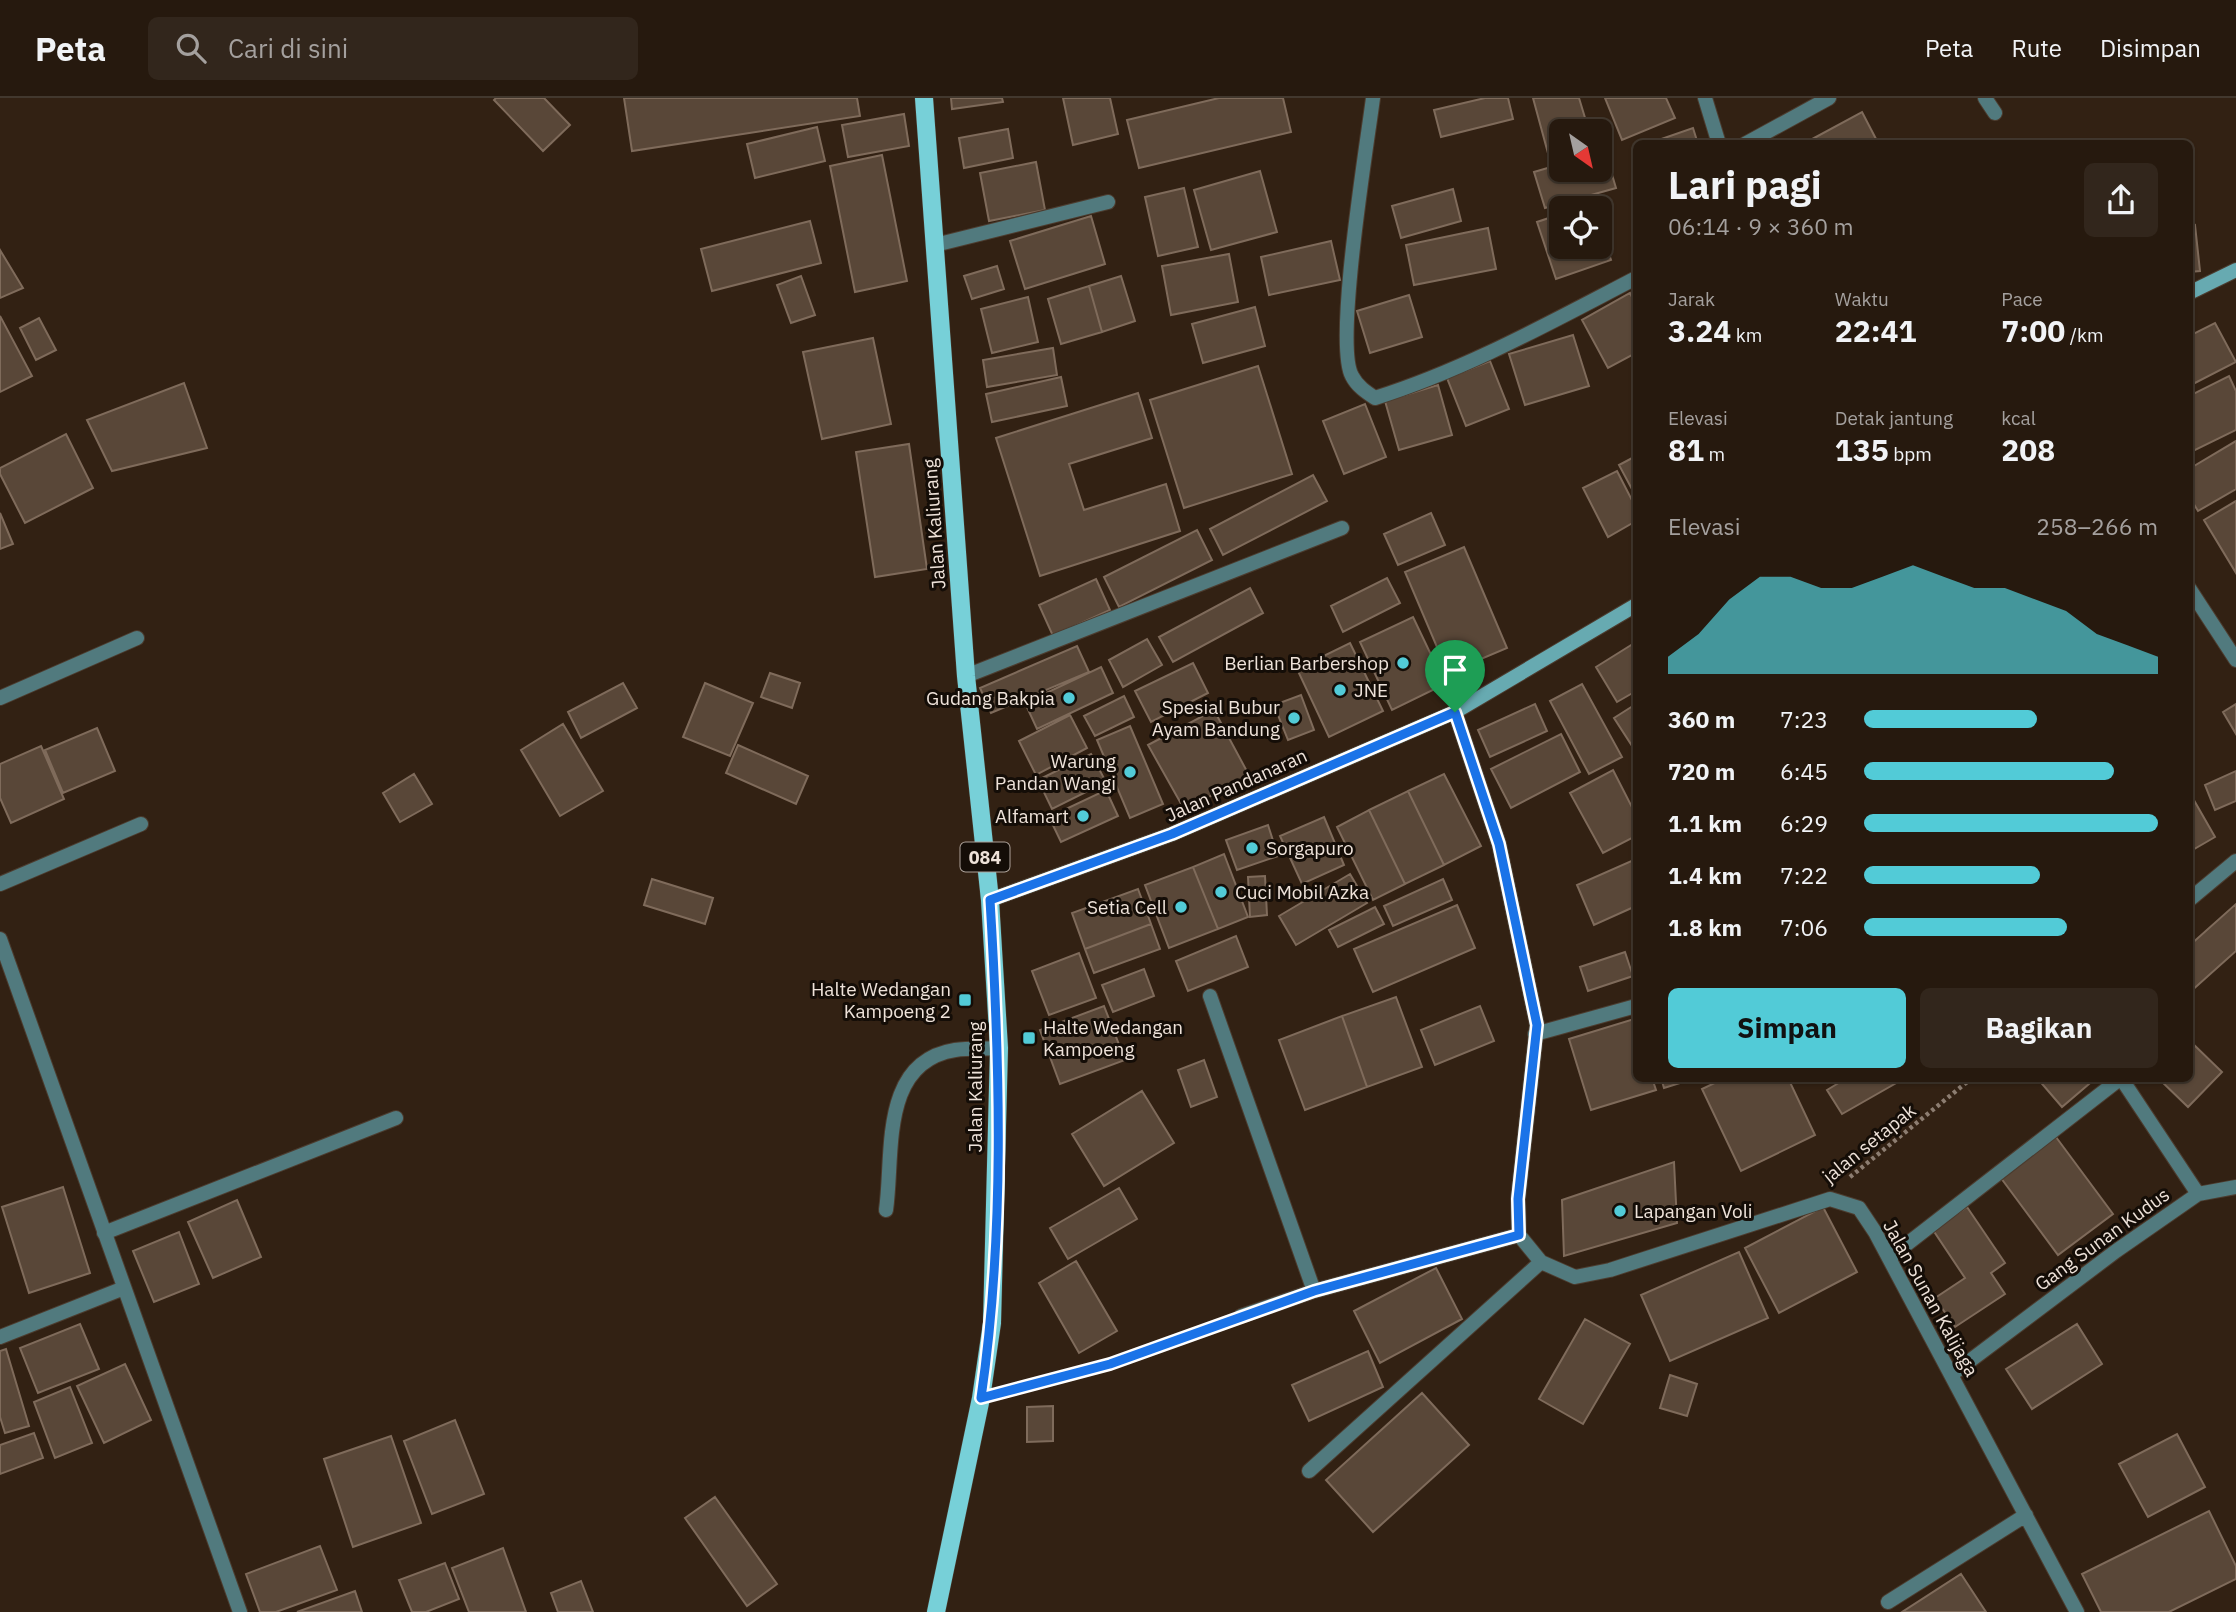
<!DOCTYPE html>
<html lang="id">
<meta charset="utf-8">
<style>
body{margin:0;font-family:"IBM Plex Sans",sans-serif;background:#32261c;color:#f1f3f6;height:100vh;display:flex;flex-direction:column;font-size:26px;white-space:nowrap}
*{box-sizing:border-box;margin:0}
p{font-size:23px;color:#a4a09e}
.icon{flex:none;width:38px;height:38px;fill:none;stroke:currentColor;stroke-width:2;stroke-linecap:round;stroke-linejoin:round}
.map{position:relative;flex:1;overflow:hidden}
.drawer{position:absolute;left:1633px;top:42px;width:560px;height:942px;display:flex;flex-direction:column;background:#26190e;border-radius:10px;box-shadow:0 2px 5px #0004,0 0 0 2px #42382e}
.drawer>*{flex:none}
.needle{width:46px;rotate:146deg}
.controls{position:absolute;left:1549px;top:21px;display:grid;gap:14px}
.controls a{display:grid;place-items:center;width:63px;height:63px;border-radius:10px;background:#26190e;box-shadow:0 2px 5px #0004,0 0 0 2px #42382e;font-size:35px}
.pin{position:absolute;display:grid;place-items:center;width:60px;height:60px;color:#fff;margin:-72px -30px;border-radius:50% 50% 50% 0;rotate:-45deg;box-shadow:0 0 7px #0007}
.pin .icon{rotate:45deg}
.round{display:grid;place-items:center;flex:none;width:74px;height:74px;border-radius:10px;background:#32261c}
.head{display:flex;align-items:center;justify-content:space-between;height:119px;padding:0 35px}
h1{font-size:38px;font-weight:700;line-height:52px}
.metrics{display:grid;grid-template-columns:repeat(3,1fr);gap:10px;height:119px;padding:7px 35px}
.metrics div{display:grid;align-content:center}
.metrics b{font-size:30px;font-weight:700}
.metrics small{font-size:19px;font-weight:400}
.metrics p{font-size:19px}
.chart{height:196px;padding:14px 35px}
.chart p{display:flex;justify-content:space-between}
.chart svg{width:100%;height:126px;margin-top:7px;fill:#52cbd7;opacity:.7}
.primary-button{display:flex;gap:14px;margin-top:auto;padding:14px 35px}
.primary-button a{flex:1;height:80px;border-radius:10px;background:#52cbd7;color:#111;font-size:28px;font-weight:700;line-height:80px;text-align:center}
.primary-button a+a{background:#32261c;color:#f1f3f6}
ul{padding:0 35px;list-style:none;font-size:23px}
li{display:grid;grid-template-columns:112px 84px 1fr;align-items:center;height:52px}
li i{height:18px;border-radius:9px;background:#52cbd7}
header{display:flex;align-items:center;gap:42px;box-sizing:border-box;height:98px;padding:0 35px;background:#26190e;border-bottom:2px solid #42382e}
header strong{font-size:33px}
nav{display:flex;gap:38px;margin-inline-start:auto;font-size:24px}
.search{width:490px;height:63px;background:#32261c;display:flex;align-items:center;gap:18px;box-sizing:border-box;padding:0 24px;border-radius:10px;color:#a4a09e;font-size:26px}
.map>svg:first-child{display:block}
.building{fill:#594738;stroke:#7f6b5b;stroke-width:2}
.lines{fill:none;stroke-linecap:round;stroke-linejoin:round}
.service-casing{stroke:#4c3c2f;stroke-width:16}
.minor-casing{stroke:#4c3c2f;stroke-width:16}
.secondary-casing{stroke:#4c3c2f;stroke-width:16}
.primary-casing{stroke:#4c3c2f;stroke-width:19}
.path{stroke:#8c7d71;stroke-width:4.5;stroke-dasharray:3.5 3.5;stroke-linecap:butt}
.service{stroke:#517a7e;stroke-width:14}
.minor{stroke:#517a7e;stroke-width:14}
.secondary{stroke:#67aab1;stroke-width:14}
.primary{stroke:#77d0d8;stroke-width:18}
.route-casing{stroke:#fff;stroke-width:14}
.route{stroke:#1a73e8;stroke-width:9}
.poi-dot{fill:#52cbd7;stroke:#140d07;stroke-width:2.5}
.labels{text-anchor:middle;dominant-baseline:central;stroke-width:6;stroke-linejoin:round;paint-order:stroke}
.shield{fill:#140d07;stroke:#ada29a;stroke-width:2}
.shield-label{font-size:18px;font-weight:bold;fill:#eee2d9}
.street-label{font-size:19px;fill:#eee2d9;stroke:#140d07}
.poi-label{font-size:19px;fill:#eee2d9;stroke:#140d07;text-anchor:end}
</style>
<header>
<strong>Peta</strong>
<div class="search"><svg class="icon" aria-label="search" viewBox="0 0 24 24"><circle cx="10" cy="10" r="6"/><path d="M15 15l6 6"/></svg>Cari di sini</div>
<nav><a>Peta</a><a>Rute</a><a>Disimpan</a></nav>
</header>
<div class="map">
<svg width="2236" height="1514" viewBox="0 0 2236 1514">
<rect width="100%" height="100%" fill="#322113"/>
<path class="building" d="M 496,0 L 544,0 L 570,27 L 543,53 L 494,2 Z
M 624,0 L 857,0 L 860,18 L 632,53 Z
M 951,0 L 1002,0 L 1003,4 L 952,11 Z
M 1063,0 L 1110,0 L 1118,36 L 1073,47 Z
M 1219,0 L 1283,0 L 1291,34 L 1139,70 L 1127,22 Z
M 1485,0 L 1508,0 L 1513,21 L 1441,39 L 1434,12 Z
M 1533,0 L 1579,0 L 1589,33 L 1561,33 L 1561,55 L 1549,59 Z
M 1605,0 L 1666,0 L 1675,20 L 1622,42 Z
M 1862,14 L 1876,41 L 1868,46 L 1803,46 Z
M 904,16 L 909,48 L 848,59 L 842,27 Z
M 817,29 L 825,63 L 755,80 L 747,46 Z
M 1693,30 L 1698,46 L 1647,46 Z
M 1008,31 L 1013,60 L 964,70 L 959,40 Z
M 1605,53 L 1616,90 L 1545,110 L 1534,74 L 1561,66 L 1561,72 L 1600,72 L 1600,55 Z
M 882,57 L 907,183 L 855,194 L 830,68 Z
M 1036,64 L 1045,112 L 989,123 L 980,75 Z
M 1260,73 L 1277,134 L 1211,152 L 1194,92 Z
M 1184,90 L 1198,149 L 1158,158 L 1145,99 Z
M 1453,91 L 1461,123 L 1401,140 L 1392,108 Z
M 1561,116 L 1561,149 L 1600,149 L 1600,130 L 1611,162 L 1556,181 L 1537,124 Z
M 1091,118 L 1105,166 L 1025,191 L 1010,143 Z
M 810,123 L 821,165 L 712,193 L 701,151 Z
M 2195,127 L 2200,173 L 2189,174 L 2189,128 Z
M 1488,130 L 1496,171 L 1414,187 L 1406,147 Z
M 1331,143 L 1340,182 L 1269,197 L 1261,159 Z
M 0,152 L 23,190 L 0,200 Z
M 1229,156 L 1238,204 L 1171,217 L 1162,168 Z
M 997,168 L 1004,191 L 972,201 L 964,178 Z
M 801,178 L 815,217 L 791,225 L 777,187 Z
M 1121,178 L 1135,223 L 1102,234 L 1089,188 Z
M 1089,188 L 1102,234 L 1061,246 L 1048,201 Z
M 1630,195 L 1636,207 L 1636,255 L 1608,270 L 1582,222 Z
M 1409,197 L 1422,239 L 1370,255 L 1357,213 Z
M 1028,199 L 1038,244 L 992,255 L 981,211 Z
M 1255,209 L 1265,248 L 1203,265 L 1192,226 Z
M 0,218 L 32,278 L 0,294 Z
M 39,220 L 56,252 L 36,262 L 20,230 Z
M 2215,225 L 2236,264 L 2189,288 L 2189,238 Z
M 1573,237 L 1589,288 L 1525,307 L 1509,256 Z
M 873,240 L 891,326 L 822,341 L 803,254 Z
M 1053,250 L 1057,277 L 987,289 L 983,262 Z
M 1490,263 L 1509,311 L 1466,328 L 1447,280 Z
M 1258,268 L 1292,376 L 1184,410 L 1150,302 Z
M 2229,278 L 2236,293 L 2236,332 L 2189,355 L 2189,298 Z
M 1061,279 L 1067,308 L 992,324 L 986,296 Z
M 184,285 L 207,350 L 112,373 L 87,322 Z
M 1438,287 L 1452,337 L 1399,352 L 1385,303 Z
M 1138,295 L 1152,340 L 1069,366 L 1084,412 L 1166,386 L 1180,433 L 1040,478 L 996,340 Z
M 1365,306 L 1386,359 L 1344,376 L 1323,323 Z
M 66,336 L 93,390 L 25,425 L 0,376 L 0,370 Z
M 2236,343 L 2236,391 L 2198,413 L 2189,398 L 2189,371 Z
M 909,346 L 927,471 L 875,479 L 856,354 Z
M 1636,358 L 1636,394 L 1634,395 L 1619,367 Z
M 1617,373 L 1636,410 L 1636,423 L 1608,439 L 1583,390 Z
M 1313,377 L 1327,403 L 1223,457 L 1210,431 Z
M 2236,403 L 2236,475 L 2204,422 Z
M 0,415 L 13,446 L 0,451 Z
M 1431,415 L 1445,447 L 1398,467 L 1384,436 Z
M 1197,432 L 1212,462 L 1119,509 L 1104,479 Z
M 1464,449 L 1507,550 L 1448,575 L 1405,474 Z
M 1387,480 L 1400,505 L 1343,534 L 1331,508 Z
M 1096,481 L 1110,512 L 1053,538 L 1039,507 Z
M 1250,490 L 1263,515 L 1173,564 L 1159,539 Z
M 1413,519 L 1445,586 L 1392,612 L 1360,544 Z
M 1147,541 L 1162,567 L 1123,589 L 1109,562 Z
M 1636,544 L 1636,593 L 1617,604 L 1596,569 Z
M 1350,545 L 1383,613 L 1329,639 L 1297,571 Z
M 1077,548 L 1089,574 L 991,615 L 980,590 Z
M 1193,565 L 1208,595 L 1151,624 L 1135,593 Z
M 1101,569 L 1113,595 L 1037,631 L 1025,605 Z
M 770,575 L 800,585 L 792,610 L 761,599 Z
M 623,585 L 637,610 L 581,640 L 568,614 Z
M 705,585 L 753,605 L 730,658 L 683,639 Z
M 1582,586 L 1622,659 L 1589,676 L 1550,603 Z
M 1301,597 L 1314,632 L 1288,642 L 1274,607 Z
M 1124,598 L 1134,619 L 1095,638 L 1084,618 Z
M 1535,606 L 1547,633 L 1490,659 L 1478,632 Z
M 1636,606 L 1636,654 L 1614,620 Z
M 2236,606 L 2236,636 L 2223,614 Z
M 1214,612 L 1250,679 L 1184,711 L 1148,647 Z
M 1070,617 L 1087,650 L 1036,677 L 1019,643 Z
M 563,626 L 603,693 L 560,718 L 521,652 Z
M 1130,628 L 1163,706 L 1130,720 L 1097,642 Z
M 97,630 L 115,673 L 63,695 L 45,652 Z
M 1561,636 L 1580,674 L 1511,710 L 1491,671 Z
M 738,647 L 808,678 L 796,706 L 726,675 Z
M 41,648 L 64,701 L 11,725 L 0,700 L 0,666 Z
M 1091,656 L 1106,684 L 1052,711 L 1038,682 Z
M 1613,672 L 1636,717 L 1636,738 L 1603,755 L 1570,695 Z
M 2236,673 L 2236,703 L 2215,712 L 2205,687 Z
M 414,676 L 432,706 L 400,724 L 383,695 Z
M 1444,676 L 1481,748 L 1444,767 L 1408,693 Z
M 1106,692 L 1118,718 L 1061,744 L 1049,719 Z
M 1408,693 L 1444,767 L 1405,786 L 1369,712 Z
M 2191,697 L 2215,739 L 2189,754 L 2189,698 Z
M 1369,712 L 1405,786 L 1373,802 L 1337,729 Z
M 1324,719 L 1344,767 L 1302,786 L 1280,738 Z
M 1268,727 L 1278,758 L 1237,772 L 1226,742 Z
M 1224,756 L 1248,819 L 1218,831 L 1193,769 Z
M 1636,761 L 1636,808 L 1594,827 L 1577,787 Z
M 1193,769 L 1218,831 L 1169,850 L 1145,787 Z
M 1350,776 L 1367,805 L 1296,847 L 1279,818 Z
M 1265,778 L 1267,817 L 1250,819 L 1248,779 Z
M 652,781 L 713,800 L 705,826 L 644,807 Z
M 1443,781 L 1452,802 L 1393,828 L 1384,808 Z
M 1138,791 L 1151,826 L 1085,851 L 1072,815 Z
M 2236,806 L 2236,853 L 2189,895 L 2189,848 Z
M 1457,807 L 1475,850 L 1373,894 L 1354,851 Z
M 1375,809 L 1384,826 L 1338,849 L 1329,832 Z
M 1151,826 L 1160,851 L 1094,875 L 1085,851 Z
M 1236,838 L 1248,869 L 1188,893 L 1176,863 Z
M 1625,854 L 1633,878 L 1588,893 L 1580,869 Z
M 1079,855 L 1096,900 L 1049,917 L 1032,873 Z
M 1144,871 L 1154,898 L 1113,914 L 1102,887 Z
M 1396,899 L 1422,969 L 1367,989 L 1342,918 Z
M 1104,908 L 1125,962 L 1060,986 L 1040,932 Z
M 1480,908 L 1494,943 L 1435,967 L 1421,932 Z
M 1342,918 L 1367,989 L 1305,1012 L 1279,942 Z
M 1634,921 L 1636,980 L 1652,980 L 1656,992 L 1591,1012 L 1569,941 Z
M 2189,942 L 2222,974 L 2188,1009 L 2158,980 L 2189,980 Z
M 1204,962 L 1217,999 L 1191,1009 L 1178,972 Z
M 1661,980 L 1696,980 L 1664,990 Z
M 1725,980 L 1788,980 L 1815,1037 L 1741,1073 L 1702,991 Z
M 1847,980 L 1905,980 L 1842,1016 L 1827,992 Z
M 2037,980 L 2096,980 L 2062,1009 Z
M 1142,993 L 1174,1045 L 1104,1088 L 1072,1036 Z
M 2053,1035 L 2113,1116 L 2058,1157 L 1998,1076 Z
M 1674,1064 L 1677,1125 L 1564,1158 L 1562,1102 Z
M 63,1089 L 90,1175 L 29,1195 L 2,1109 Z
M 1119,1090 L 1137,1121 L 1068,1161 L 1050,1130 Z
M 237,1102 L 261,1159 L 213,1180 L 188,1124 Z
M 1823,1109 L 1857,1174 L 1779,1215 L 1745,1150 Z
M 1967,1109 L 2005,1165 L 1991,1175 L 2005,1196 L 1955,1229 L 1935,1200 L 1965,1180 L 1933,1132 Z
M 179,1134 L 199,1186 L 154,1204 L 133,1153 Z
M 1739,1154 L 1768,1220 L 1670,1263 L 1641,1197 Z
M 1076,1163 L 1117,1233 L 1079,1255 L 1039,1185 Z
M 1436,1170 L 1462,1221 L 1380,1265 L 1354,1213 Z
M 1585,1221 L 1630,1246 L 1583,1326 L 1539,1301 Z
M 80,1226 L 99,1271 L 38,1295 L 20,1250 Z
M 2077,1226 L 2102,1266 L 2032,1311 L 2006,1271 Z
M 6,1251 L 29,1328 L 5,1335 L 0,1319 L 0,1253 Z
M 1368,1253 L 1383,1289 L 1309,1323 L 1292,1287 Z
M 125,1266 L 151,1322 L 104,1345 L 77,1288 Z
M 1670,1277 L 1697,1286 L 1687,1318 L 1660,1310 Z
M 70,1289 L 92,1345 L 55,1360 L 34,1304 Z
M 1422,1295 L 1469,1347 L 1373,1434 L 1326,1382 Z
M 1053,1308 L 1053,1343 L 1027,1344 L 1027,1309 Z
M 455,1322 L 484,1396 L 432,1416 L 404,1343 Z
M 34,1335 L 43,1360 L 0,1376 L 0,1347 Z
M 2177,1336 L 2205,1389 L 2148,1419 L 2119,1366 Z
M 391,1338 L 421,1425 L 353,1449 L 324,1361 Z
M 715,1399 L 777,1486 L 747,1508 L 685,1420 Z
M 2209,1413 L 2236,1468 L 2236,1481 L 2169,1514 L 2101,1514 L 2082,1476 Z
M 320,1448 L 337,1492 L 276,1514 L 260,1514 L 246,1476 Z
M 503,1450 L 526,1514 L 469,1514 L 452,1470 Z
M 445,1465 L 459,1501 L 426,1514 L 412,1514 L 399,1482 Z
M 1961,1476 L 1986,1514 L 1902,1514 Z
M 581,1483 L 593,1514 L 558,1514 L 551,1495 Z
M 355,1493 L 362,1514 L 297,1514 Z"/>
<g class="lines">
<g class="service-casing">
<path id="service" d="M 886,1112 C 894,1057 879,964 955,952 C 969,950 984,951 999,950"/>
</g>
<g class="minor-casing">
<path id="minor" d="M 1373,0 C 1367,47 1334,246 1352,278 C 1357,288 1366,294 1375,300 C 1467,271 1551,224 1636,180
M 1705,0 L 1719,46
M 1985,0 L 1995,15
M 1745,46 L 1829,0
M 935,147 L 1108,104
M 2189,490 L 2236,562
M 966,578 L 1342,430
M 0,600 L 137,540
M 1455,614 L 1499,746 L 1537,927 L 1518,1101 L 1519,1137 L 1541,1164 L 1575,1179 L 1610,1172 L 1830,1101 L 1859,1110 L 1875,1134 L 2077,1514
M 0,786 L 141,726
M 2189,802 L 2236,763
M 0,841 L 240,1514
M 1210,898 L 1314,1193
M 1535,936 L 1636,908
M 2198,1096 L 2236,1089
M 104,1135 L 396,1020
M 1889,1160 L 2121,980
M 1241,1218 L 1314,1193 L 1519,1137
M 0,1239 L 124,1190
M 1951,1277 L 2116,1153 L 2198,1096 L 2121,980
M 1309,1373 L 1541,1164
M 1888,1504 L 2026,1417"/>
</g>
<g class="secondary-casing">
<path id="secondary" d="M 2189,195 L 2236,172
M 990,802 L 1172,736 L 1455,614 L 1636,507"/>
</g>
<g class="primary-casing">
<path id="primary" d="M 924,0 L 966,578 L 990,802 L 999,950 L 992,1225 L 981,1300 L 936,1514"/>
</g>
<path class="path" d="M 1850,1079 L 1972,980
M 1009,1292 L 1110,1266 L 1217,1226"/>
<use href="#service" class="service"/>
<use href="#minor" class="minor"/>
<use href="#secondary" class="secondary"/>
<use href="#primary" class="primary"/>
</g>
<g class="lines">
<g class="route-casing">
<path id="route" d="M 1455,614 L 1499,746 L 1537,927 L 1518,1101 L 1519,1137 L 1314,1193 L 1110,1266 L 981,1300 C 1005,1136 1000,967 990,802 L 1172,736 Z"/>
</g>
<use href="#route" class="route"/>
</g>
<g class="poi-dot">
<circle cx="1403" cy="565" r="7"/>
<circle cx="1340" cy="592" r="7"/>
<circle cx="1069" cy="600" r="7"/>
<circle cx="1294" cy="620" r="7"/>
<circle cx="1130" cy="674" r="7"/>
<circle cx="1083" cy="718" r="7"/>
<circle cx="1252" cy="750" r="7"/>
<circle cx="1221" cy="794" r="7"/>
<circle cx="1181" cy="809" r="7"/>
<rect x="958" y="895" width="14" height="14" rx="3.5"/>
<rect x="1022" y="933" width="14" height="14" rx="3.5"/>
<circle cx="1620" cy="1113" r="7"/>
</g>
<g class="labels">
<rect class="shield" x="960.5" y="744.5" width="49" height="29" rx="5"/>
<g class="shield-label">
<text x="985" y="759">084</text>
</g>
<g class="street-label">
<text transform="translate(934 426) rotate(-94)">Jalan Kaliurang</text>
<text transform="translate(1236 687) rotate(-24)">Jalan Pandanaran</text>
<text transform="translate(975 989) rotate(-90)">Jalan Kaliurang</text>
<text transform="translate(1869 1045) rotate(-39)">jalan setapak</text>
<text transform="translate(2102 1141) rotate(-36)">Gang Sunan Kudus</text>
<text transform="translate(1931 1200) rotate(61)">Jalan Sunan Kalijaga</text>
</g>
<g class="poi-label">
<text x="1389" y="565">Berlian Barbershop</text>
<text x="1354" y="592" text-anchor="start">JNE</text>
<text x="1055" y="600">Gudang Bakpia</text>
<text x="1280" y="609">Spesial Bubur<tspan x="1280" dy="22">Ayam Bandung</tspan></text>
<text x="1116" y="663">Warung<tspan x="1116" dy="22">Pandan Wangi</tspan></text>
<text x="1069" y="718">Alfamart</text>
<text x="1266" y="750" text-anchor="start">Sorgapuro</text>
<text x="1235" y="794" text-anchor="start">Cuci Mobil Azka</text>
<text x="1167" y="809">Setia Cell</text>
<text x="951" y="891">Halte Wedangan<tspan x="951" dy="22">Kampoeng 2</tspan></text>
<text x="1043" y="929" text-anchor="start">Halte Wedangan<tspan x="1043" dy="22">Kampoeng</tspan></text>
<text x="1634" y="1113" text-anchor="start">Lapangan Voli</text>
</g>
</g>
</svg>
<div class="controls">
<a><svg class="needle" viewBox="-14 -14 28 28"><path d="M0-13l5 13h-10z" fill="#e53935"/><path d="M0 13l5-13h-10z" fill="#a4a09e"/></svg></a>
<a><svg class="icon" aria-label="locate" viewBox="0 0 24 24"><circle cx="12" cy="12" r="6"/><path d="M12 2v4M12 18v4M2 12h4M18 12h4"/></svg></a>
</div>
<div class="pin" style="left:1455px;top:614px;background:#1e9e55"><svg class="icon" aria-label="arrive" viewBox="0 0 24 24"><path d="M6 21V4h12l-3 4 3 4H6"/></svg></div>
<section class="drawer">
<div class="head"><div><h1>Lari pagi</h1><p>06:14 · 9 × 360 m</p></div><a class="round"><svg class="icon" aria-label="share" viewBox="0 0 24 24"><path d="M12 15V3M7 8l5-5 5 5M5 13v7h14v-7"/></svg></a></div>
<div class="metrics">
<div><p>Jarak</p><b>3.24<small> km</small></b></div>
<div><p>Waktu</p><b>22:41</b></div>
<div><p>Pace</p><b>7:00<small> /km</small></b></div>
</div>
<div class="metrics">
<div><p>Elevasi</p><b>81<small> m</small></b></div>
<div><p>Detak jantung</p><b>135<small> bpm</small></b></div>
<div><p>kcal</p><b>208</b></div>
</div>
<div class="chart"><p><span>Elevasi</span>258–266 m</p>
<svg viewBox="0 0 160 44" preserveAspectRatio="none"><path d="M0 44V38L10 30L20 18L30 10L40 10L50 14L60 14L70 10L80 6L90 10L100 14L110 14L120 18L130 22L140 30L150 34L160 38V44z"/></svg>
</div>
<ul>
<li><b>360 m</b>7:23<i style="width:59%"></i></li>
<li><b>720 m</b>6:45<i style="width:85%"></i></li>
<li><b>1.1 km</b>6:29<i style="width:100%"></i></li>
<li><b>1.4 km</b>7:22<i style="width:60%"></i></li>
<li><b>1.8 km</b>7:06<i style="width:69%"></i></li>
</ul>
<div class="primary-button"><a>Simpan</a><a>Bagikan</a></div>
</section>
</div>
